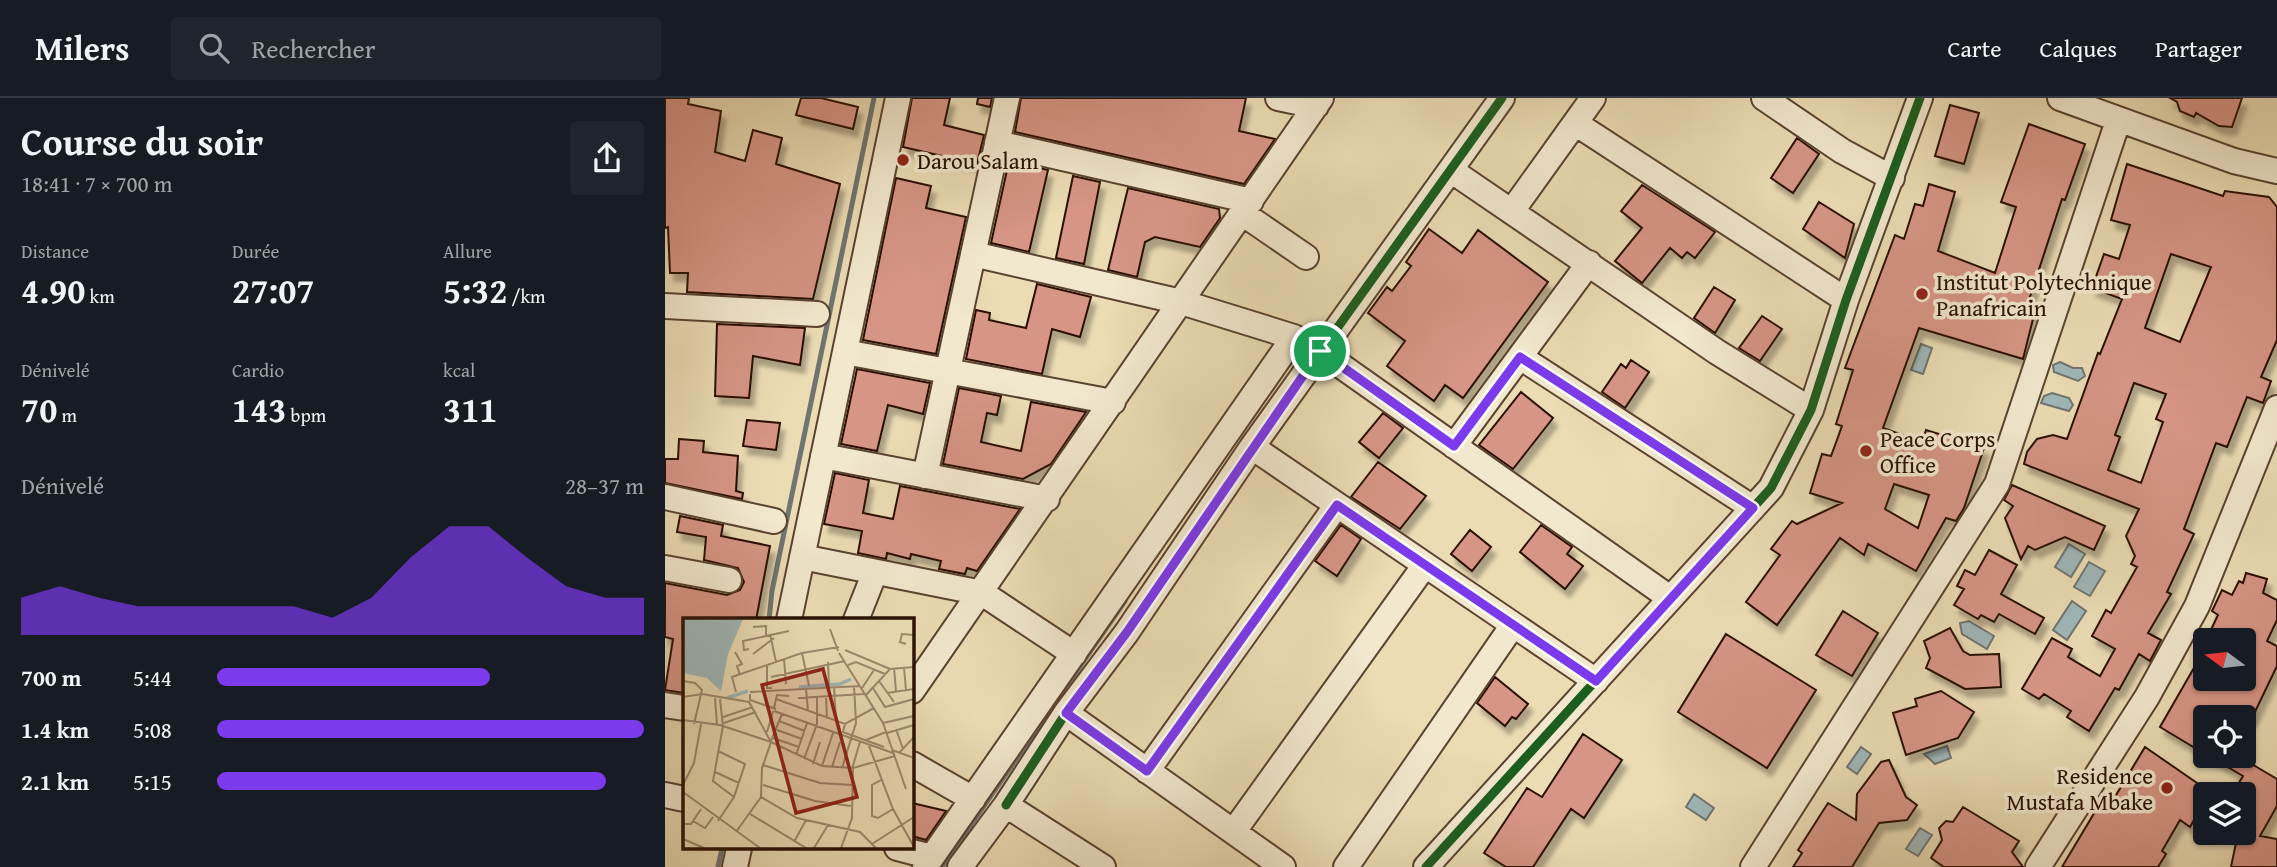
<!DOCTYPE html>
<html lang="fr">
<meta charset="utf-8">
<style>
body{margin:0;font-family:"Gentium Book Plus",serif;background:#20242c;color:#f1f3f6;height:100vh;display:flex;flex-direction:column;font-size:26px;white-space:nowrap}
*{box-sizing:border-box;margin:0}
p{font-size:23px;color:#9ea1a6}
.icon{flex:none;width:38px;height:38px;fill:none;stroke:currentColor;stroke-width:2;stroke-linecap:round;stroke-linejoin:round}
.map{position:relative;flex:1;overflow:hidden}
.sheet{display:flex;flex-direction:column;background:#171b24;width:665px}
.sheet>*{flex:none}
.needle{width:46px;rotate:285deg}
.fabs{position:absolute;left:1528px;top:530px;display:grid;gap:14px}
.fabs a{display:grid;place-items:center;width:63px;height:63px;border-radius:7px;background:#171b24;box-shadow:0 2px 5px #0004;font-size:35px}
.pin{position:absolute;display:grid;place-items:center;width:60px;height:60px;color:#fff;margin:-30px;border:4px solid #fff;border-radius:50%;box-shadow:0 2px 7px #0007}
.round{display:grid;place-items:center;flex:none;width:74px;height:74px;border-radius:7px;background:#20242c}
.headline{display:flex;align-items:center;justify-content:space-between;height:119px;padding:0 21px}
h1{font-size:38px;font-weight:700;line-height:52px}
.stats{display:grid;grid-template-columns:repeat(3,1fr);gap:10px;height:119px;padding:7px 21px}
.stats div{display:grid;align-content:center}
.stats b{font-size:35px;font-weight:700}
.stats small{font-size:19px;font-weight:400}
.stats p{font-size:19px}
.chart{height:196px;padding:14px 21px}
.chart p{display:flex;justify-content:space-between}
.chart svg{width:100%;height:126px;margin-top:7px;fill:#7c3aed;opacity:.7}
ul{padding:0 21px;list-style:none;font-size:23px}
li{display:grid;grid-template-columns:112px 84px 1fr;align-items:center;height:52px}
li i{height:18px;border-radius:9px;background:#7c3aed}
header{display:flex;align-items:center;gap:42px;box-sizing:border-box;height:98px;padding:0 35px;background:#171b24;border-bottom:2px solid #363941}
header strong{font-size:33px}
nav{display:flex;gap:38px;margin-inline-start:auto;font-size:24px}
.search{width:490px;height:63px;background:#20242c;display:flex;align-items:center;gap:18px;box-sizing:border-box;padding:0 24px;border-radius:7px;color:#9ea1a6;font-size:26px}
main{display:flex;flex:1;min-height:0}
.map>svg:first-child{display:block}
.water{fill:#9fb8ba;stroke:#707571;stroke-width:2}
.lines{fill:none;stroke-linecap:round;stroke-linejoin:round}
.stream{stroke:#707571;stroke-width:5}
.building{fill:#d69585;stroke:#291004;stroke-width:2;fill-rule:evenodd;filter:url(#shadow)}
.minor-casing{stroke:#5a4330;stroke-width:28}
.minor{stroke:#f2e8ce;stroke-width:24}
.cycleway-casing{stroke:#f2e8ce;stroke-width:13}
.cycleway{stroke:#1b5e20;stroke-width:9}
.route-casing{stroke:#fff;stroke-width:14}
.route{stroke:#7c3aed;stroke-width:9}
.poi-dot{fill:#8f2418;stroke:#f2e8ce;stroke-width:2.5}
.labels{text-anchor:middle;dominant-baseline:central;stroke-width:7;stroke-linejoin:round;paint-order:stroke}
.poi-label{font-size:23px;fill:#291004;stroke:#f2e8ce;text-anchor:start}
.inset-river{fill:none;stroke:#9fb8ba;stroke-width:3.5}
.inset-road{fill:none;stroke:#9d8a6e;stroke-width:2}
.view{fill:#8f2418;fill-opacity:0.15;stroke:#8f2418;stroke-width:3.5}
.inset-edge{fill:none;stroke:#291004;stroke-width:3.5}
</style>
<header>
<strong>Milers</strong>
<div class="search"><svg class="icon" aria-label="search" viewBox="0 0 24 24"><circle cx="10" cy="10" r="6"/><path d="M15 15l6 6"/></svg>Rechercher</div>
<nav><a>Carte</a><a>Calques</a><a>Partager</a></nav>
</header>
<main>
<section class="sheet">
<div class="headline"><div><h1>Course du soir</h1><p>18:41 · 7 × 700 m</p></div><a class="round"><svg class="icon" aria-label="share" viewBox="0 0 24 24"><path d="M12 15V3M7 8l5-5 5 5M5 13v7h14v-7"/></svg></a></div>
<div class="stats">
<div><p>Distance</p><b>4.90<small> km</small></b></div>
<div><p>Durée</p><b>27:07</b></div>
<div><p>Allure</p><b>5:32<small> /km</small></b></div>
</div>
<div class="stats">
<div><p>Dénivelé</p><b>70<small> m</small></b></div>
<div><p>Cardio</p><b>143<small> bpm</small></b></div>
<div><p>kcal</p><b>311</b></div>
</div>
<div class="chart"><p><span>Dénivelé</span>28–37 m</p>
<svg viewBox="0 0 160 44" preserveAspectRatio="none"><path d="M0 44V31L10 27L20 31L30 34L40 34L50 34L60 34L70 34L80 38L90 31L100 17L110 6L120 6L130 17L140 27L150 31L160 31V44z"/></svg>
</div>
<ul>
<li><b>700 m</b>5:44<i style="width:64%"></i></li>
<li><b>1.4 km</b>5:08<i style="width:100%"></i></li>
<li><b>2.1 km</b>5:15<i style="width:91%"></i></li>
</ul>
</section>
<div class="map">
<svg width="1612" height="769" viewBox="0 0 1612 769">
<defs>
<filter id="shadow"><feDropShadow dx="4.5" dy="8" stdDeviation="2" flood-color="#0004"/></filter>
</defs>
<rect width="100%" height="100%" fill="#ebdcb4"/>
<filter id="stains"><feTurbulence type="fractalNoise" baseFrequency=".00286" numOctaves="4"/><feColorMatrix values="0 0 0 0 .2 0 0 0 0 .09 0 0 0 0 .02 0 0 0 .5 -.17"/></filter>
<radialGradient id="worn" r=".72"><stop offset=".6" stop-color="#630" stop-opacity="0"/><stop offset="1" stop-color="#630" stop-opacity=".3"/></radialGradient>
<path class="water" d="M 1256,246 L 1267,250 L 1258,276 L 1246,272 Z
M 1395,264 L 1408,270 L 1417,270 L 1420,278 L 1413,283 L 1389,274 L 1388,267 Z
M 1387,295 L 1404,300 L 1408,307 L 1404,313 L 1376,305 L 1379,298 Z
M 1404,446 L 1420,456 L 1406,479 L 1390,469 Z
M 1424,464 L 1440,473 L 1425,498 L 1409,489 Z
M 1407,503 L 1421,513 L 1402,542 L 1388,532 Z
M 1304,523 L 1329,538 L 1322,551 L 1297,536 L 1295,525 Z
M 1282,648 L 1286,660 L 1270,666 L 1259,656 Z
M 1196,649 L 1206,656 L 1192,676 L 1182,669 Z
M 1029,696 L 1049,710 L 1041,722 L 1021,709 Z
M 1255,730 L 1267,737 L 1253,758 L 1241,751 Z"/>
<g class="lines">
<path class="stream" d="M 104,522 L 107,493 L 209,0
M 53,769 L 57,750
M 277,769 L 460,503"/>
</g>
<path class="building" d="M 0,0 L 24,0 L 23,6 L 56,13 L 50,54 L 80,63 L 88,32 L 117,40 L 111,66 L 175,86 L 148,201 L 22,194 L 23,175 L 5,175 L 3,129 L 0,130 Z
M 136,0 L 156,0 L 193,9 L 188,31 L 131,17 Z
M 247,0 L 285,0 L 279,27 L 319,37 L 312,66 L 238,49 Z
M 313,0 L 327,0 L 325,9 L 312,6 Z
M 356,0 L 581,0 L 574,33 L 610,41 L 579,86 L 350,34 Z
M 1505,0 L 1577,0 L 1567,29 L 1554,28 L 1531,15 L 1529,19 L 1515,13 L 1512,4 Z
M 1285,7 L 1314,15 L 1299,66 L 1270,58 Z
M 1364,26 L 1420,46 L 1400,102 L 1397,101 L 1364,202 L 1372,205 L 1358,261 L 1254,230 L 1218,330 L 1257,344 L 1261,332 L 1319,350 L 1299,410 L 1291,423 L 1281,420 L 1251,473 L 1203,446 L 1199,457 L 1175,440 L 1112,527 L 1081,504 L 1115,457 L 1106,451 L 1127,423 L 1132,426 L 1177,405 L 1145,395 L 1157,356 L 1166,358 L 1177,328 L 1171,326 L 1188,272 L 1180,270 L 1230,137 L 1239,141 L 1250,106 L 1258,108 L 1264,86 L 1290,94 L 1273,153 L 1330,175 L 1351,109 L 1336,104 ZM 1229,386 L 1264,397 L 1253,430 L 1220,411 Z
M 1132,40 L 1154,56 L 1128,95 L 1106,80 Z
M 344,63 L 383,72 L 364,154 L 326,145 Z
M 1462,66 L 1558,98 L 1560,93 L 1604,99 L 1612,109 L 1612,242 L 1596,279 L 1606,283 L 1598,305 L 1582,299 L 1562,349 L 1551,345 L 1519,431 L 1529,436 L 1502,494 L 1506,496 L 1483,535 L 1496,542 L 1485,563 L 1474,556 L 1454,592 L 1450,590 L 1424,633 L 1402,619 L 1406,613 L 1379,596 L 1374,601 L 1357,591 L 1387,540 L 1407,551 L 1403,559 L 1435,578 L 1450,551 L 1427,538 L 1441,512 L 1446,515 L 1472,469 L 1466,466 L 1470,458 L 1461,438 L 1474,411 L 1359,366 L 1362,354 L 1372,341 L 1388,337 L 1402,341 L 1433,255 L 1435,256 L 1457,201 L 1427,190 L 1439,156 L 1454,161 L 1465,127 L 1446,122 ZM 1506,156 L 1546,169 L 1515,244 L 1480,230 ZM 1469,285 L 1501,296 L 1491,321 L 1498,324 L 1476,385 L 1443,372 L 1455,339 L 1450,337 Z
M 408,78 L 435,84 L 419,166 L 391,160 Z
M 231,80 L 266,88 L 261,110 L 301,119 L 271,256 L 198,242 Z
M 977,87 L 1050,134 L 1030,160 L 1022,154 L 1017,160 L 1005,150 L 977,185 L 950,163 L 977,130 L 956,113 Z
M 463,90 L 554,111 L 555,120 L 535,149 L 490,139 L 480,144 L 472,179 L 443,172 Z
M 1154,104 L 1189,126 L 1180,160 L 1138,131 Z
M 764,131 L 797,155 L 813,132 L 883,184 L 798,300 L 780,287 L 769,303 L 722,268 L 740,243 L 703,215 L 722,189 L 727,193 L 746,168 L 741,164 Z
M 372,186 L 426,199 L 415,239 L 387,231 L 377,276 L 301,261 L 311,212 L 325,215 L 324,222 L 361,230 Z
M 1049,189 L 1070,202 L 1050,235 L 1029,220 Z
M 1097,218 L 1117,231 L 1095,263 L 1074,250 Z
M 52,226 L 140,230 L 135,267 L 88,258 L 84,300 L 50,298 Z
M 966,262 L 984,274 L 960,310 L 937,294 L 956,266 L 961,270 Z
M 192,271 L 265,285 L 258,316 L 223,307 L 212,353 L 176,346 Z
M 294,290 L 336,298 L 332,317 L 322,315 L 316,344 L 356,353 L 366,304 L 421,314 L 386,366 L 358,381 L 278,366 Z
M 856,294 L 888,320 L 848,371 L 814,347 Z
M 718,315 L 738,330 L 714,360 L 694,344 Z
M 82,322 L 115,325 L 111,352 L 78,348 Z
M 14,341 L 39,343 L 38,354 L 73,358 L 71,393 L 78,395 L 77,401 L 0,385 L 0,361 L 13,361 Z
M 713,364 L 761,398 L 735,431 L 686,399 Z
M 170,375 L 204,382 L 198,415 L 228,421 L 235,388 L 355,411 L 312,473 L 302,470 L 300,476 L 274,471 L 276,463 L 246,456 L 245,461 L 222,455 L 221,461 L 193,455 L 197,433 L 159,426 Z
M 1347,387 L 1440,428 L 1429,452 L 1400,439 L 1370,452 L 1363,448 L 1356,461 L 1340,420 L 1348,408 L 1339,402 Z
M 15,418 L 58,427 L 56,438 L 105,448 L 91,522 L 19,522 L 19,595 L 0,592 L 8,541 L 0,539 L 0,485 L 62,497 L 75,492 L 79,484 L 73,470 L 39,462 L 41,439 L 12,434 Z
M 676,427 L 696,441 L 672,478 L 650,463 Z
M 876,427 L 907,449 L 902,456 L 918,468 L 900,491 L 855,454 Z
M 805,432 L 826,449 L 807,473 L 786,456 Z
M 1324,452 L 1352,467 L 1336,496 L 1379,520 L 1370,536 L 1334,516 L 1329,524 L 1316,517 L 1313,521 L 1289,507 L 1299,491 L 1292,488 L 1300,472 L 1310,477 Z
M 1581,475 L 1602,481 L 1598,495 L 1612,502 L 1612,522 L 1602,543 L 1612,548 L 1612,568 L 1587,620 L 1540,620 L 1540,656 L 1495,629 L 1530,568 L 1540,573 L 1540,581 L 1578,581 L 1578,542 L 1541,542 L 1553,517 L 1547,513 L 1557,492 L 1567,497 L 1574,483 L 1578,485 Z
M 1178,513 L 1213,535 L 1187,578 L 1151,557 Z
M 1285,530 L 1298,553 L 1305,557 L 1334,556 L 1336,589 L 1300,591 L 1261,570 L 1265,560 L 1259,543 Z
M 1061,536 L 1151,592 L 1102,670 L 1013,614 Z
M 830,579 L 863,606 L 851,621 L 847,619 L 840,628 L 812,605 Z
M 1276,593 L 1309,614 L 1293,640 L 1241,657 L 1228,615 L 1252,608 L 1250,601 Z
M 918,636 L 957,662 L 919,720 L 906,711 L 868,769 L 841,769 L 819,755 L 862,690 L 877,699 Z
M 1480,649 L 1545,694 L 1540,696 L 1540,702 L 1525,729 L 1515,722 L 1497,753 L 1501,756 L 1493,769 L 1397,769 L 1440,697 L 1448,702 Z
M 1544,658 L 1573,658 L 1612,681 L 1612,708 L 1595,738 L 1612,741 L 1612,769 L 1566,769 L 1573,735 L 1578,735 L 1578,696 L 1567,696 L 1578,678 Z
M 1224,662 L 1241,699 L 1252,707 L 1242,722 L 1214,725 L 1187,769 L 1128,769 L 1137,755 L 1133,752 L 1163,705 L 1191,722 L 1192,696 L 1216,664 Z
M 247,705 L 281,713 L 261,742 L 247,738 Z
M 1298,709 L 1354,743 L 1347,754 L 1358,769 L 1279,769 L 1266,760 L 1277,742 L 1274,730 L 1281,723 L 1288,724 Z"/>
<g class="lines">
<g class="minor-casing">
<path id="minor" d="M 613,0 L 651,8
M 1099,0 L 1177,53 L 1227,80
M 1395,0 L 1569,63 L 1612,73
M 910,25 L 1181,202
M 332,45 L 586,103
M 787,73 L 1052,254 L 1146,312
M 847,113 L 928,0
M 577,115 L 641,159
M 308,156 L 516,204 L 629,239 L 655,253 L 1005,500
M 0,208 L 152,216
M 180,254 L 448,304
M 855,259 L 1088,410
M 789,348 L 924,165
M 587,349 L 931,583
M 158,358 L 382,401
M 260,378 L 342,0
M 0,399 L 109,423
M 137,459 L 317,495 L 409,556
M 0,470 L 64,482
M 124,522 L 233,0
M 191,522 L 210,474
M 247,593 L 656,0
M 0,607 L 19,610
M 401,615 L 618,769
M 247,666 L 308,701
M 482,673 L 672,407
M 0,697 L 19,701
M 341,707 L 401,615 L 462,534 L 587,349 L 837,0
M 569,733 L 760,467
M 232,750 L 267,759
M 70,769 L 74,750
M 260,769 L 629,239
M 295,769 L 341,707 L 438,769
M 681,769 L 848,527
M 761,769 L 1106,390 L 1146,312 L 1181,202 L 1255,0
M 1088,769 L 1332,386 L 1453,23
M 1373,769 L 1482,599 L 1532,508 L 1612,310"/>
</g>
<use href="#minor" class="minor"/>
<g class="cycleway-casing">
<path id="cycleway" d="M 341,707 L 401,615 L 462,534 L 587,349 L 837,0
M 761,769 L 1106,390 L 1146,312 L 1181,202 L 1255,0"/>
</g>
<use href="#cycleway" class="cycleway"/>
</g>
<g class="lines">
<g class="route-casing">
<path id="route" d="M 655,253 L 789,348 L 855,259 L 1088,410 L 931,583 L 672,407 L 482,673 L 401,615 L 462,534 Z"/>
</g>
<use href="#route" class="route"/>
</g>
<g class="poi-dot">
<circle cx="238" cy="62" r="7"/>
<circle cx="1257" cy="196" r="7"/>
<circle cx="1201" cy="353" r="7"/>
<circle cx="1502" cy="690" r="7"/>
</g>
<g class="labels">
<g class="poi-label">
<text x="252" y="62">Darou Salam</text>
<text x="1271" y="183">Institut Polytechnique<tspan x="1271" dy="26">Panafricain</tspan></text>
<text x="1215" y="340">Peace Corps<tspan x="1215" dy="26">Office</tspan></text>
<text x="1488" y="677" text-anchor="end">Residence<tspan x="1488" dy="26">Mustafa Mbake</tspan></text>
</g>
</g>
<g transform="translate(18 520)">
<rect width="231" height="231" fill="#ebdcb4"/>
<path d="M 0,1 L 60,1 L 45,36 L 38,73 L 24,60 L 0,55 Z" fill="#9fb8ba"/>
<path class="inset-river" d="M 116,69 L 157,66 L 168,61M 44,80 L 65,73"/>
<path class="inset-road" d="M 70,9 L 83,8 L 83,17M 147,11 L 155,33M 87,16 L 93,44M 223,26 L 217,24 L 219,16 L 231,17M 66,31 L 61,32 L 60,23 L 106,13M 162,32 L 207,51M 52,34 L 59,46 L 54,48 L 57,57M 119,35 L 126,68M 156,35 L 200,105 L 223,171M 70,36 L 91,20M 101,41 L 103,66M 145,44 L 146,69M 165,47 L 173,44 L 202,56M 84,48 L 84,70 L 89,70M 211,50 L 213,73M 221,50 L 223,72M 88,59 L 162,43M 0,63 L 12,65 L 19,72 L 11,106M 196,63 L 211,84M 151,69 L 153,103M 179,70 L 191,52M 190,70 L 202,89 L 231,81M 123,71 L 125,93M 53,74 L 49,59 L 119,35 L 156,29M 67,74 L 177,68M 204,75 L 231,71M 67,76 L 67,82 L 93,91M 183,77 L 207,51 L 231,49M 143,78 L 144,100M 0,79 L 19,76 L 66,84 L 88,124 L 79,150 L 78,179 L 53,214M 32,80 L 34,107M 115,80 L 181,76M 37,81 L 40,108 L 30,163 L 51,179M 93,81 L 162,106 L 191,90M 91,90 L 94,77 L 106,78M 91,93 L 210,135M 40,99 L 70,89M 0,102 L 37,107 L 88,124 L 139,148 L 170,150 L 212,138M 96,103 L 122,113M 41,105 L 73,94M 200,105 L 231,98M 162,106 L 160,114 L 201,129M 213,111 L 220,131M 94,112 L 119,121M 84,114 L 90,93M 204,115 L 231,107M 90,120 L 116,129M 183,122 L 203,114M 88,123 L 99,96M 186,128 L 210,191 L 231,229M 209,132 L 231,140M 216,135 L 231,119M 113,137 L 124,105M 121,141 L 134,106 L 134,79M 130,146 L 137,124M 80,147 L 137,165 L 169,167M 139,148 L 150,115M 149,149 L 157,124M 159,150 L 173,105 L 171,68M 169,151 L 177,124M 32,154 L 56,165M 198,162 L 189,167 L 189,198 L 195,200 L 210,191M 0,167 L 11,145 L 18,106M 80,167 L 132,183 L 168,188M 0,174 L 77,230M 78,179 L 114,200 L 177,214 L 193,230M 67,196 L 123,230M 10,203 L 22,210 L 30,199M 35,203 L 51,179 L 62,146 L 35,133M 0,206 L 8,206 L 18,191M 0,221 L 21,230M 111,224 L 123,202M 189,226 L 231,199M 131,230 L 145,207M 158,230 L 169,200 L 170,150"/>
<path class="view" d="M 140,51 L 174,179 L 113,195 L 79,67 Z"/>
<rect width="231" height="231" class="inset-edge"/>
</g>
<rect width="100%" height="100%" filter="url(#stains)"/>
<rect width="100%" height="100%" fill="url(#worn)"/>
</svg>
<div class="fabs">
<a><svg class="needle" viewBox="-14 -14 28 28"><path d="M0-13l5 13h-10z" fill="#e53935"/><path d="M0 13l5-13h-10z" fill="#9ea1a6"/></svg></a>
<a><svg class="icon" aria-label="locate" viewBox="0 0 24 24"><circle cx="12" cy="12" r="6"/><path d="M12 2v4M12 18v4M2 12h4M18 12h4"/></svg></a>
<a><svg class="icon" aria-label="layers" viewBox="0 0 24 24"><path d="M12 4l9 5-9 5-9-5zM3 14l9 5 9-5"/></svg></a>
</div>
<div class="pin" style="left:655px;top:253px;background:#1e9e55"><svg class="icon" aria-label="arrive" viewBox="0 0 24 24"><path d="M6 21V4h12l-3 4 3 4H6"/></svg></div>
</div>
</main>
